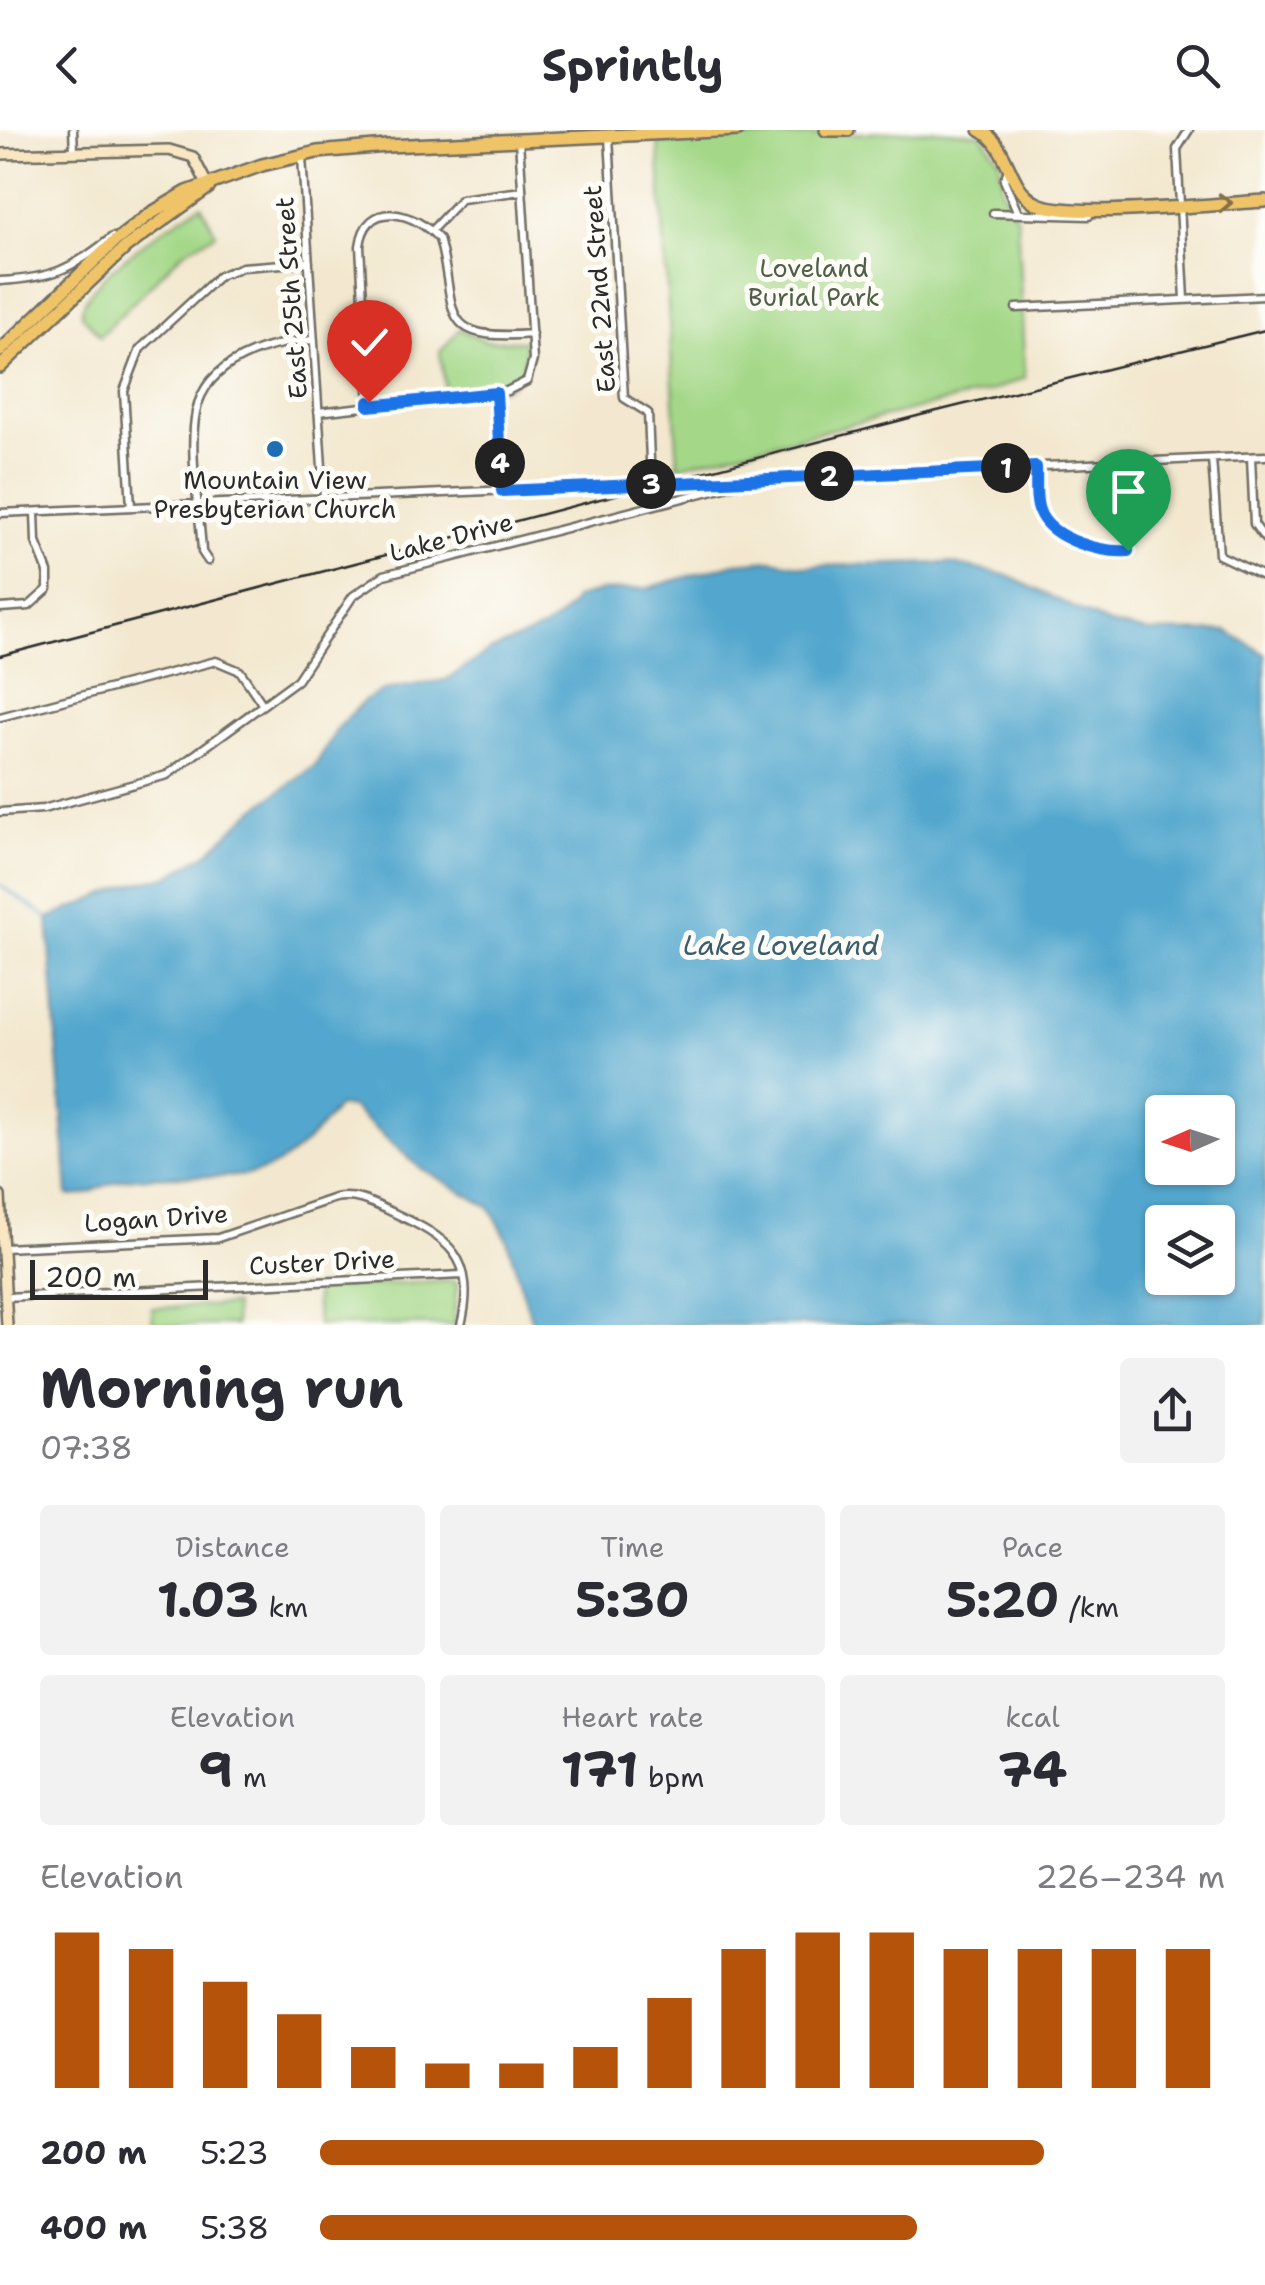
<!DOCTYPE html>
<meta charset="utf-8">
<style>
body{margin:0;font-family:"Shantell Sans",sans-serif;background:#f2f2f3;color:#2b2b33;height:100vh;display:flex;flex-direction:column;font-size:38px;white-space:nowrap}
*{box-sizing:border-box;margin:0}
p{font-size:32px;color:#7c7c81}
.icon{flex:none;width:55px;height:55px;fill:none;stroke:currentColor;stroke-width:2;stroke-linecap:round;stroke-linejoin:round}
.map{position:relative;height:1195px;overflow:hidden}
.sheet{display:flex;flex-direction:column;background:#fff;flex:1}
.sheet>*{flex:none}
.needle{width:65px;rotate:267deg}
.fabs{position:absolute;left:1145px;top:965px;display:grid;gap:20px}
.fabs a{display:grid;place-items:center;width:90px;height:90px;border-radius:10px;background:#fff;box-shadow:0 2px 8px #0004;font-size:50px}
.scale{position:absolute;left:30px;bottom:25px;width:178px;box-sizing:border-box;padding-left:10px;border:5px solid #2b2b2b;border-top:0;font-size:28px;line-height:35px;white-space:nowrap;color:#2b2b2b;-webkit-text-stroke:8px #fdfcf7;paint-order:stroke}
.pin{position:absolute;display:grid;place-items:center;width:85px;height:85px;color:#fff;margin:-102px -42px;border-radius:50% 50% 50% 0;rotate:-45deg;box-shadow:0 0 10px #0007}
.pin .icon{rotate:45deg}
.km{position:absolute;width:50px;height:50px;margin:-25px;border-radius:50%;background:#222;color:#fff;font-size:28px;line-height:50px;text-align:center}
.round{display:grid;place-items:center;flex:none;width:105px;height:105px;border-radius:10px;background:#f2f2f3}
.head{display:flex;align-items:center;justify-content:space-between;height:170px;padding:0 40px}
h1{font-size:55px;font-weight:700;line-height:75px}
.stats{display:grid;grid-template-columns:repeat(3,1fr);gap:15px;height:170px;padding:10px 40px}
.stats div{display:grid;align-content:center;border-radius:10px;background:#f2f2f3;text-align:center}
.stats b{font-size:50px;font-weight:700}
.stats small{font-size:28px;font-weight:400}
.stats p{font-size:28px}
.chart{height:280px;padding:20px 40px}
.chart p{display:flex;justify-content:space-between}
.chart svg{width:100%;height:180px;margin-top:10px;stroke:#b45309;stroke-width:6}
ul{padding:0 40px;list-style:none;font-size:32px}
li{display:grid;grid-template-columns:160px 120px 1fr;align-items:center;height:75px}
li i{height:25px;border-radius:12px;background:#b45309}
header{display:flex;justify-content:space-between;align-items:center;height:130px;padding:0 40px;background:#fff;font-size:45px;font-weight:700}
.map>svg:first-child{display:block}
.green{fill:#a4d888;stroke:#68825a;stroke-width:2.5}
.water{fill:#52a7ce;stroke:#3e697c;stroke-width:2.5;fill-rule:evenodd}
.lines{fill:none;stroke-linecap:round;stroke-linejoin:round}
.stream{stroke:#52a7ce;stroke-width:2.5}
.street-casing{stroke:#716d64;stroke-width:11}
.secondary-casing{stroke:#716d64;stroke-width:14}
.highway-casing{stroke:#716d64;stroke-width:16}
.street{stroke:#fff;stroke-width:6}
.secondary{stroke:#f9e7c3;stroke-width:9}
.highway{stroke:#efc469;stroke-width:11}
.rail{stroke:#2b2b2b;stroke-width:2.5}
.oneway{stroke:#837047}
.route-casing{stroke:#fff;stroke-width:20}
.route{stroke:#1a73e8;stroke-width:12}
.poi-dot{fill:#1f6fb2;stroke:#fdfcf7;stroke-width:4}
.labels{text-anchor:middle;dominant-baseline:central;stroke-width:10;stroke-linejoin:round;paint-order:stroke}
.park-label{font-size:25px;fill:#4f5f47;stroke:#fdfcf7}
.street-label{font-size:25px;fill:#2b2b2b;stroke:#fdfcf7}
.poi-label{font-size:25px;fill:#2b2b2b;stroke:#fdfcf7}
.water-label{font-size:28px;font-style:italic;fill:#3b5d6c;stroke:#fdfcf7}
</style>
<header><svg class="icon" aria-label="back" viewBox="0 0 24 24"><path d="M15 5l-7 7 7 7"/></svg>Sprintly<svg class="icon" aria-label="search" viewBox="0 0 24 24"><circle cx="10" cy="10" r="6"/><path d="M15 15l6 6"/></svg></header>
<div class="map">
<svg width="1265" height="1195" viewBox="0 0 1265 1195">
<rect width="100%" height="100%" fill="#fdfcf7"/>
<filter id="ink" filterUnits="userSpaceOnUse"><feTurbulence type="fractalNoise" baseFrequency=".01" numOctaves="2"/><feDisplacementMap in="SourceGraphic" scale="20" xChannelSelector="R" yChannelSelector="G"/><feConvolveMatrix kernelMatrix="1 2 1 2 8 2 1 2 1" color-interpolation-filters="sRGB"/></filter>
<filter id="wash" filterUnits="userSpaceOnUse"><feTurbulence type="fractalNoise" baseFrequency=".0048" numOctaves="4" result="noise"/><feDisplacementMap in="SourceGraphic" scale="40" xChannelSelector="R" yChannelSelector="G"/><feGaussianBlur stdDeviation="2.25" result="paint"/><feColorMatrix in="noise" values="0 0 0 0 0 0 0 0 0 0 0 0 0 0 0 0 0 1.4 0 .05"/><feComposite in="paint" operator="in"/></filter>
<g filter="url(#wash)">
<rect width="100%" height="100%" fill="#f3e8cf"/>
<path class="green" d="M 934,0 L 981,4 L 1000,30 L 1002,58 L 1017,88 L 1025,248 L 991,261 L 678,336 L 658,12 Z
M 201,75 L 216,104 L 183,122 L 100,206 L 82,185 C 75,156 176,90 201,75 Z
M 460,199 L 486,211 L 525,211 C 529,271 494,258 446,264 L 440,222 Z
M 453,1151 L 457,1154 L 453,1195 L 317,1195 L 315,1158 Z
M 234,1175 L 235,1195 L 153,1195 L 152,1178 Z"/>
<path class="water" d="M 772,430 L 804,436 L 948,433 L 1006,445 L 1108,494 L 1150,502 L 1227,501 L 1265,524 L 1265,1195 L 533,1195 L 506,1107 L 490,1078 L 419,1037 L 352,978 L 338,976 C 261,1076 234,1036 126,1049 C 105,1052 87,1069 68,1065 L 48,788 L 129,755 L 169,746 L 209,722 L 251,682 L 315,636 L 339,596 L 364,571 L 385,560 L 445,550 C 459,543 471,533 485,524 C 519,504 553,505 576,468 L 601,461 L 648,458 L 735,433 ZM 1162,982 L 1218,982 L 1218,1038 L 1162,1038 ZM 1162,1092 L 1218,1092 L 1218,1148 L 1162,1148 Z"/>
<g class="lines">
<path class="stream" d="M 0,755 L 48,788"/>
</g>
</g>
<g filter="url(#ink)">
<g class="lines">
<g class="street-casing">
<path id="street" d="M 73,0 L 74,21
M 609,7 L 624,268 L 648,283 L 651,354
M 302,27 L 324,368
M 1009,37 L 1004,50 L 1017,81
M 993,83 L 1089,86
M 431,101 L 461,69 L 522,61
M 0,151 C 52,148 71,140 112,107
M 1185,169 L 1177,19 L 1189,0
M 1016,178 L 1265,166
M 496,263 L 502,361
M 369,276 L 360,116 C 366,68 415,82 439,109 C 459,180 433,212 532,204
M 318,282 L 507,261 L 527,251 L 533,230 L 519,10
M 1251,327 L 1254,394 L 1265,409
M 1212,329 L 1219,425 L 1265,447
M 1036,337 C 1037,352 1034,372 1041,385 C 1054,410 1102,423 1128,421 L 1124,333
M 131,377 L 124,261 L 140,219 L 219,146 L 242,137 L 309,132
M 0,383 L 1265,326
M 208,431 L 202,422 C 200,378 188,325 196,282 C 206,230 270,212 314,210
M 0,478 L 29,476 L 48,459 L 48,442 L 36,412 L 35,382
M 0,587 L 216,531 L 240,541 L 263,575
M 0,682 L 43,679 L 167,645 L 297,550 L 353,466 L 384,445 L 741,353
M 3,1118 L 218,1108 L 335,1068 C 358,1064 374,1074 394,1083 C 448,1108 478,1128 461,1195
M 5,1167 L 462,1145"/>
</g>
<g class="secondary-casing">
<path id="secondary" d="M 0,24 L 169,20 L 193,27 L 208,56
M 0,1066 L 7,1195"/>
</g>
<g class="highway-casing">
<path id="highway" d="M 826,0 L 848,0
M 980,0 C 1010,16 1006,54 1034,72 C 1063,91 1222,73 1265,71
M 0,221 L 115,111 L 150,84 L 187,62 L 262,35 L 317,22 L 387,16 L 738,0
M 0,237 L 126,117 L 209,57"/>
</g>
<use href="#street" class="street"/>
<use href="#secondary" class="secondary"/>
<use href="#highway" class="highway"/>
<path class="rail" d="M 0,526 L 921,285 L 1265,200"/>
</g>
<defs><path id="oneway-chevron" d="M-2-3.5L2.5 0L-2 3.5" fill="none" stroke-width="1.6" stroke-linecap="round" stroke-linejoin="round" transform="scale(2.5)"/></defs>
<use class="oneway" href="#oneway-chevron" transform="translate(1225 73) rotate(-2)"/>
</g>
<g class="lines" filter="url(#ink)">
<g class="route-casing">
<path id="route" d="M 369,272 L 369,276 L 496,263 L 502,361 L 1036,337 C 1037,352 1034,372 1041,385 C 1054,410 1102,423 1128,421"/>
</g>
<use href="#route" class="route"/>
</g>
<circle class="poi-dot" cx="275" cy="319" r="10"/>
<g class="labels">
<g class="park-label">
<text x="814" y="138">Loveland<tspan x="814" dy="29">Burial Park</tspan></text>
</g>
<g class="street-label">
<text transform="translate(599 159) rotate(-94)">East 22nd Street</text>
<text transform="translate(291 168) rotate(-94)">East 25th Street</text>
<text transform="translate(451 407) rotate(-15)">Lake Drive</text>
<text transform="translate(156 1088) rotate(-4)">Logan Drive</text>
<text transform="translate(322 1132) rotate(-3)">Custer Drive</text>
</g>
<g class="poi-label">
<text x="275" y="350">Mountain View<tspan x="275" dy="29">Presbyterian Church</tspan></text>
</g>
<g class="water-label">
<text x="781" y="815">Lake Loveland</text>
</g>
</g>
</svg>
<div class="fabs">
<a><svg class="needle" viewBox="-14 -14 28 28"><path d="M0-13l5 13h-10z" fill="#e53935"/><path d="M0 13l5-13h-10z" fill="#7c7c81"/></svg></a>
<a><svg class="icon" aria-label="layers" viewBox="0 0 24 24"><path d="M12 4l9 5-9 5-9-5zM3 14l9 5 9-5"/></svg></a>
</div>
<div class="scale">200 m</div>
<div class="pin" style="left:1128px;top:421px;background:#1e9e55"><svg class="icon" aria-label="arrive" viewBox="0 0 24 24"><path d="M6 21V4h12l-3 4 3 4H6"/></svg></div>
<div class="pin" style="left:369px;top:272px;background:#d93025"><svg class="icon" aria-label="check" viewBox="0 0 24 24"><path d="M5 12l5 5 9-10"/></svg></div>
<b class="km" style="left:1006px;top:338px">1</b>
<b class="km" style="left:829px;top:346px">2</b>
<b class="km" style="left:651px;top:354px">3</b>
<b class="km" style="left:500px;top:333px">4</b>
</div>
<section class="sheet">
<div class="head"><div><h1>Morning run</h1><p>07:38</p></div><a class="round"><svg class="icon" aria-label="share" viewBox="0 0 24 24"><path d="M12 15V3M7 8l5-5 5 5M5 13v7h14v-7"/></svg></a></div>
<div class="stats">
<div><p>Distance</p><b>1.03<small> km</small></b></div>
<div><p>Time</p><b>5:30</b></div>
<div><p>Pace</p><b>5:20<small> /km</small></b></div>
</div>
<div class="stats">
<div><p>Elevation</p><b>9<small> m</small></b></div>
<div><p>Heart rate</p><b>171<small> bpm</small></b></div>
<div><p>kcal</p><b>74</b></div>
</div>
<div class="chart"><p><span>Elevation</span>226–234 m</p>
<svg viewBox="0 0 160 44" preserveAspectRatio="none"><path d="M5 44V6M15 44V10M25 44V18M35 44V26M45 44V34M55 44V38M65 44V38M75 44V34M85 44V22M95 44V10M105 44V6M115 44V6M125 44V10M135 44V10M145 44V10M155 44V10"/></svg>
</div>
<ul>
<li><b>200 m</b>5:23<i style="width:80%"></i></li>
<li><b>400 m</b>5:38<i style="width:66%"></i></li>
</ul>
</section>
